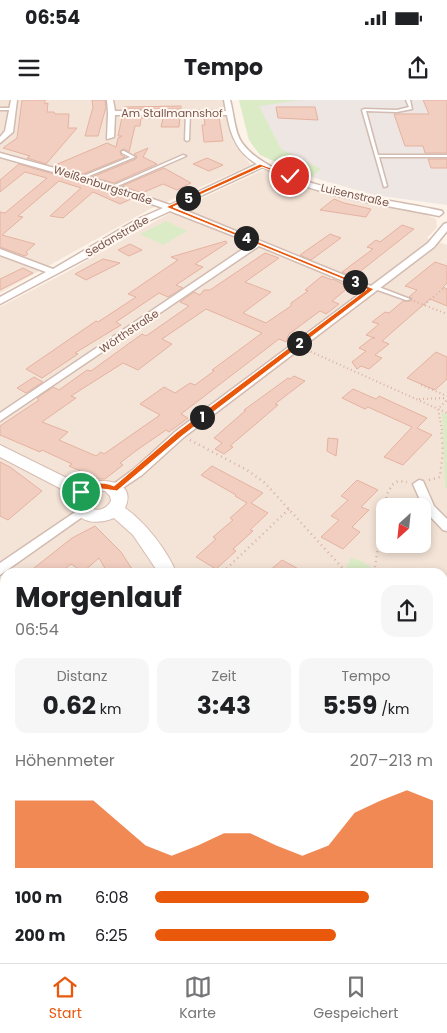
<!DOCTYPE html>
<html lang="de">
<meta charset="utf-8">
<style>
body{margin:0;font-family:Poppins,sans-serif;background:#f6f6f6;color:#202124;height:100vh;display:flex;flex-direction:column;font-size:19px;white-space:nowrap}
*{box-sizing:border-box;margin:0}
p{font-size:16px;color:#757577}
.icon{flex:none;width:28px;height:28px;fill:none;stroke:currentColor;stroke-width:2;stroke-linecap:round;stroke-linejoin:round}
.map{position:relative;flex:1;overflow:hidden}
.panel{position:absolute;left:0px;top:468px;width:448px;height:396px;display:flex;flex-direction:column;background:#fff;border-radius:15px 15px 0 0;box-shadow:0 2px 8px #0003}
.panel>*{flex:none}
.needle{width:32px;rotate:207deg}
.tools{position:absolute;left:376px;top:398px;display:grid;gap:10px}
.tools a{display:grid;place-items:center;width:55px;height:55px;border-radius:10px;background:#fff;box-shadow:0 2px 8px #0003;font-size:25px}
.pin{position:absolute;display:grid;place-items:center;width:42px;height:42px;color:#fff;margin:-21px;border:2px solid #fff;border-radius:50%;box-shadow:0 1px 5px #0007}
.km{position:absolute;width:25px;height:25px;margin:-12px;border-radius:50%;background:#222;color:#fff;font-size:14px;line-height:25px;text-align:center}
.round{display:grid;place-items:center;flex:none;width:52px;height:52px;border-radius:15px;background:#f6f6f6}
.summary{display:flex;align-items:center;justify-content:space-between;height:85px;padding:0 15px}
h1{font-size:28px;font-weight:700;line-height:38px}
.stats{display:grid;grid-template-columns:repeat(3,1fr);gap:8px;height:85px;padding:5px 15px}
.stats div{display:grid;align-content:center;border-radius:12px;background:#f6f6f6;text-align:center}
.stats b{font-size:25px;font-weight:700}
.stats small{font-size:14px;font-weight:400}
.stats p{font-size:14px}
.chart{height:140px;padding:10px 15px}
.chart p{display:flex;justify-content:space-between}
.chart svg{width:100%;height:90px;margin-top:5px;fill:#ea580c;opacity:.7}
ul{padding:0 15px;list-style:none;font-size:16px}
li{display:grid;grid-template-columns:80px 60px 1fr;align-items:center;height:38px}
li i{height:12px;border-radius:6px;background:#ea580c}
.status{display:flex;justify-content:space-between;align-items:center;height:35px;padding:0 25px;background:#fff;direction:ltr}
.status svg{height:14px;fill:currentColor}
header{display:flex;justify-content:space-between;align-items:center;height:65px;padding:0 15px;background:#fff;font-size:22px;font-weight:700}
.tabs{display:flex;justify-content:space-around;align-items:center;height:70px;border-top:1px solid #e0e0e0;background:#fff;font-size:14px;color:#757577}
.tabs a{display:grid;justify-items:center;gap:2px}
.tabs .active{color:#ea580c}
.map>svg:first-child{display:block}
.residential{fill:#f4e4d7;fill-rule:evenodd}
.industrial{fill:#eee6e2}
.green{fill:#daebc6}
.building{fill:#f2cec0;stroke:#e5b2a0;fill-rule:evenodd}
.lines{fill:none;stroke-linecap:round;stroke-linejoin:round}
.lane-casing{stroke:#d2bbb0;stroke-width:3}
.street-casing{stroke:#d2bbb0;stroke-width:3}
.secondary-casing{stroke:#d7bcb1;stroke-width:2}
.path-far2{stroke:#d8b1a3;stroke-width:2;stroke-dasharray:1 3;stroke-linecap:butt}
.path-far1{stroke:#d8b1a3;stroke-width:2.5;stroke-dasharray:1 4;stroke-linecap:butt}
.path{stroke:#d8b1a3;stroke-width:3;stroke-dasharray:2 5;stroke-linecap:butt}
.lane{fill:#fff;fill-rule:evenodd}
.street{fill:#fff;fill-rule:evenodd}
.secondary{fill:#fff;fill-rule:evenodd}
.route{fill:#ea580c;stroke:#fff}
.labels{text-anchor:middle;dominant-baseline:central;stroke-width:4;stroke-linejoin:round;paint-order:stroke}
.far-street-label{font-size:11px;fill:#78564c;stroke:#fff7f0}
</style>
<div class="status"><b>06:54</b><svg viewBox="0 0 49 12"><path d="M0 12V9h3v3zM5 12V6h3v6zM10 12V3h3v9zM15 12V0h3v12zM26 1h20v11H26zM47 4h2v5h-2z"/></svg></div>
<header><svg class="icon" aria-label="menu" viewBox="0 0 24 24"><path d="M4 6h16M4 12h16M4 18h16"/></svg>Tempo<svg class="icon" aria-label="share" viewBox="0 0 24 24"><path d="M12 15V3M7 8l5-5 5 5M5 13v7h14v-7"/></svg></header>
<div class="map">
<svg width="447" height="863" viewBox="0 0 447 863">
<rect width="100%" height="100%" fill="#fdf3e9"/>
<path class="residential" d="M 0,0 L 224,0 L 230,18 L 233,42 L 251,65 L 150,109 L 0,193 Z
M 266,69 L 343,97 L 421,112 L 436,119 L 437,127 L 427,138 L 447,145 L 447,863 L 0,863 L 0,207 L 67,172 L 168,114 ZM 385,406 L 422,406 L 422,444 L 385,444 ZM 5,472 L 442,472 L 442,859 L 5,859 Z"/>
<path class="industrial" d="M 239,0 L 447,0 L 447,105 L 374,95 L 311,77 L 260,55 L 249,40 Z"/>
<path class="green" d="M 239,0 L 301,0 L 259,6 L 281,49 L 321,69 L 311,77 L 260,55 L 249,40 Z
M 166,121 L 187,131 L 163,145 L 140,134 Z
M 442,312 L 447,314 L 447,388 L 445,387 Z
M 351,458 L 359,460 L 372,468 L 372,472 L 348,472 L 345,470 Z"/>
<path class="building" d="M 22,0 L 45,0 L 45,4 L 48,3 L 47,12 L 54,12 L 55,14 L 69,14 L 68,28 L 77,28 L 46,64 L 27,58 L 30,56 L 3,48 L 17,38 Z
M 92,0 L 105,0 L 106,7 L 98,36 L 85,36 L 93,7 Z
M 423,0 L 447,0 L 447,53 L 425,53 L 423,46 L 405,46 L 394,14 L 429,14 Z
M 181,6 L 181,9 L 124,9 L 124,7 Z
M 276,7 L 315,7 L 318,20 L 278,18 Z
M 122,17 L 180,17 L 179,27 L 161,27 L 163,18 L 141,18 L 140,26 L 135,26 L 129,52 L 124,49 L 120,51 L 121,55 L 125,57 L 83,74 L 53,66 L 107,43 L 116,47 L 118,38 L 122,36 L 118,36 Z
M 204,17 L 219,17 L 223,41 L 204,42 L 202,25 L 205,25 Z
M 148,48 L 143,57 L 157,64 L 114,83 L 92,77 L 136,59 L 137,56 L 134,54 Z
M 207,58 L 223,65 L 209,71 L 193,64 Z
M 428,59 L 447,59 L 447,68 L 431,68 Z
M 19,64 L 91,85 L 131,99 L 120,104 L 93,92 L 63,118 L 50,116 L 81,88 L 59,81 L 18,116 L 23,117 L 2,135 L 35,144 L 26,152 L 28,154 L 25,156 L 0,147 L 0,112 L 5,113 L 47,78 L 25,72 L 0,92 L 0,80 Z
M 164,68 L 191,83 L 177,90 L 163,84 L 142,93 L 122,86 Z
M 334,99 L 344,103 L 371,109 L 366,117 L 320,110 Z
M 402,125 L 414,129 L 353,177 L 342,172 L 373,149 L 367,147 L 376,140 L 380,142 Z
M 330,134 L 341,138 L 311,160 L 300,155 Z
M 226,141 L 227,143 L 195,164 L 203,167 L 176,185 L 183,188 L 168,197 L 159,193 L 116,222 L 121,225 L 75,253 L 78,254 L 42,278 L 26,269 L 96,221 L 98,222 L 136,197 L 128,194 L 178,160 L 171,157 Z
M 130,144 L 142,150 L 129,156 L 118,150 Z
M 265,153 L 279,158 L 245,182 L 271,192 L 243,213 L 266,223 L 291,206 L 291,203 L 308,191 L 305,190 L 322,176 L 332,180 L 333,179 L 349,187 L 332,201 L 339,204 L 326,214 L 320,211 L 289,234 L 286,242 L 279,239 L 181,314 L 188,318 L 169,332 L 166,330 L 137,350 L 120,363 L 123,365 L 105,379 L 99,379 L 69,366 L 72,364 L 42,350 L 40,352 L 0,335 L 0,326 L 39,300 L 37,298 L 53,287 L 59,290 L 87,270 L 91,271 L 142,234 L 146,236 L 189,206 L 180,202 L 194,192 L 200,195 L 204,190 L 210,190 ZM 206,209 L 262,233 L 212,270 L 214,271 L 195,285 L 190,283 L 175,293 L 164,287 L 140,304 L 160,315 L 104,354 L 101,352 L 96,356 L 59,340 L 68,332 L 42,322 L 76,298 L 71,296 L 123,263 L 138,270 L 172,244 L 162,239 Z
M 103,159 L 120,163 L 86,180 L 75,174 Z
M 435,162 L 447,166 L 447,183 L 443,187 L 447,189 L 447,206 L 430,199 L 382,241 L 389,244 L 375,255 L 382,258 L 369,269 L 361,266 L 357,269 L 352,262 L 366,251 L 359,248 L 372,238 L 375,238 L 366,235 L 379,224 L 372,222 L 385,212 L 389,213 L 403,201 L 411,201 L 412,198 L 409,197 L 417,190 L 405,186 Z
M 23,168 L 33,173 L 0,190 L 0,179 Z
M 436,252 L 447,257 L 447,279 L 435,290 L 407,278 Z
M 294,276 L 305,281 L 275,304 L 278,305 L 230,346 L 233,347 L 224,354 L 215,349 L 222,343 L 214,338 L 246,310 L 244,310 L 288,278 L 290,279 Z
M 34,277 L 43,282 L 26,293 L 17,288 Z
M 353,289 L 376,299 L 379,296 L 427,318 L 417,328 L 432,335 L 403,365 L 384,357 L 412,327 L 368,307 L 365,309 L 342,298 Z
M 328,338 L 338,339 L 336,356 L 327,351 Z
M 0,362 L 10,367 L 42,391 L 8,420 L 0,416 Z
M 212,366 L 263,393 L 251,403 L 268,413 L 250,430 L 253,431 L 233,449 L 236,451 L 216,469 L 196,457 L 216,439 L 213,437 L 233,420 L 230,418 L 247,403 L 235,396 L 236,395 L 201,375 Z
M 357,380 L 378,390 L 361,407 L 369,410 L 352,427 L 360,432 L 343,449 L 321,437 L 339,420 L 331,416 L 348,400 L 341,396 Z
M 95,426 L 121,452 L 134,472 L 107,472 L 99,458 L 83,472 L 71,464 L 61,472 L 29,472 L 72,438 Z
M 282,460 L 304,472 L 268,472 Z"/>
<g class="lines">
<g class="lane-casing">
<path id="lane" d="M 406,0 L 410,0 L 412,9 L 397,12 L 366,11 L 378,55 L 447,55 L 447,57 L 379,57 L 387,86 L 384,87 L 362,10 L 364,9 L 397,10 L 409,7 Z
M 0,8 L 13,8 L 15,9 L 13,10 L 0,10 Z
M 188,12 L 190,13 L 189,40 L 187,41 L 185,40 L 186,13 Z
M 122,51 L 124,51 L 135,57 L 84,78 L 81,77 L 130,57 L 122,53 Z
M 183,55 L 186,56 L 113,88 L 110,87 Z
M 372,186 L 376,186 L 410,199 L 408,200 L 406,200 L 372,188 Z"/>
</g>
<g class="street-casing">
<path id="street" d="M 11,0 L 17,0 L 13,32 L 0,43 L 0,37 L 5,31 Z
M 107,0 L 113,0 L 115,11 L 226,11 L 224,0 L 230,0 C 234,13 234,32 242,43 C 275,88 390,99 442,111 L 443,113 L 439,116 C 383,104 313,97 263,67 L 177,107 L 371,186 L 428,143 L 444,124 L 447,123 L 447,131 L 434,147 L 184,337 L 142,375 L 115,393 L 111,392 L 109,389 L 111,386 L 134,369 L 176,331 L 365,190 L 259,146 L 0,321 L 0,313 L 252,143 L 170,111 L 142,124 L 94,154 L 0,204 L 0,197 L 46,172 L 0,155 L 0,149 L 53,169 L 136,120 L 163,108 L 92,83 L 0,57 L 0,53 L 98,80 L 170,105 L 257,64 C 238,53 231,37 227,15 L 115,15 L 114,37 L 107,39 L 108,13 Z
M 419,380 L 423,381 L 434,406 L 447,419 L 447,431 L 443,430 L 425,411 L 413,384 Z
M 81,408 L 87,412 L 85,415 L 0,475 L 0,463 Z
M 114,859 L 133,859 L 131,863 L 112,863 Z"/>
</g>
<g class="secondary-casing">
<path id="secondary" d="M 0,345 L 81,385 C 99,377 138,379 125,408 C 145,422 167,450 176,472 L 158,472 L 133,435 L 114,418 C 93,426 78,422 68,402 L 71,394 L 0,357 ZM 105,391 L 110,396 L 111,401 C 105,412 92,413 84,402 C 87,393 96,390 105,391 Z
M 376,859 L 403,859 L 405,863 L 378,863 Z"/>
</g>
<path class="path-far2" d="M 414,201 L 447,214
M 424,205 L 445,187
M 307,250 L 447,313
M 421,285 L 447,296
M 419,299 L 447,298
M 442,330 L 438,309 L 447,300"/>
<path class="path-far1" d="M 190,340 L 247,370 L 265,383 L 346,472
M 429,380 L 440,377 L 443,351 L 441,329
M 223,472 L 289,409
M 374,472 L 387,394 L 392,385 L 398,381 L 407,382
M 442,546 L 447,540"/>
<path class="path" d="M 442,586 L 447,592
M 442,688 L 447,681"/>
<use href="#lane" class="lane"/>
<use href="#street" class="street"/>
<use href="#secondary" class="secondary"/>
</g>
<path class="route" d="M 260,64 L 292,76 L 288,77 L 262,67 L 173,107 L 374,189 L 182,336 L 117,391 L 95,388 L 84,394 L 78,394 L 78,390 C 90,384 101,380 114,386 L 177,332 L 367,189 L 166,107 Z"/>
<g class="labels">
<g class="far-street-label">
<text x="172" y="13">Am Stallmannshof</text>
<text transform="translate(103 85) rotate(18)">Weißenburgstraße</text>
<text transform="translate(355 95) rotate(13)">Luisenstraße</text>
<text transform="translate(117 136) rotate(-30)">Sedanstraße</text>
<text transform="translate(129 231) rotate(-34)">Wörthstraße</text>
</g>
</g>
</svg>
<div class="tools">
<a><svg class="needle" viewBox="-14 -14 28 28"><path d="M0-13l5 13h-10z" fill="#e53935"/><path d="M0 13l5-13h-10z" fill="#757577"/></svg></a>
</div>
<div class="pin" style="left:81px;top:392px;background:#1e9e55"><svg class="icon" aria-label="arrive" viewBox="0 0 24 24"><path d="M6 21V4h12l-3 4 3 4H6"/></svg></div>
<div class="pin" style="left:290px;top:76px;background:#d93025"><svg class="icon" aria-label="check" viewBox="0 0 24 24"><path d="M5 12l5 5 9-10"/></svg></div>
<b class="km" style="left:202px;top:317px">1</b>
<b class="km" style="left:299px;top:243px">2</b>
<b class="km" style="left:355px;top:182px">3</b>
<b class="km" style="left:246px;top:138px">4</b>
<b class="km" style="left:188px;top:98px">5</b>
<section class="panel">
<div class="summary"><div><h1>Morgenlauf</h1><p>06:54</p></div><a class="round"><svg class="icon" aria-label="share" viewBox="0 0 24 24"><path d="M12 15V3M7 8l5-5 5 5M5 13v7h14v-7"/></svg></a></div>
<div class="stats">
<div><p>Distanz</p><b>0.62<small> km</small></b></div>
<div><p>Zeit</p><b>3:43</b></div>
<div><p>Tempo</p><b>5:59<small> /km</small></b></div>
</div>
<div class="chart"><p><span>Höhenmeter</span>207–213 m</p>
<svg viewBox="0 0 160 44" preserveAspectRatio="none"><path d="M0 44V11L10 11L20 11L30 11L40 22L50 33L60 38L70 33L80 27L90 27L100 33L110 38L120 33L130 17L140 11L150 6L160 11V44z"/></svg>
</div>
<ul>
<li><b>100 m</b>6:08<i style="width:77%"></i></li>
<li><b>200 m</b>6:25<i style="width:65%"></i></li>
</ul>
</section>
</div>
<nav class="tabs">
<a class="active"><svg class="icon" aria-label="home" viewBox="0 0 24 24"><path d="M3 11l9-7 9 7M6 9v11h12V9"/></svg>Start</a>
<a><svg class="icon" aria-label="map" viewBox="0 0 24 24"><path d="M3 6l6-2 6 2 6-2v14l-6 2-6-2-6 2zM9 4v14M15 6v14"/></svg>Karte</a>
<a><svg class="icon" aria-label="saved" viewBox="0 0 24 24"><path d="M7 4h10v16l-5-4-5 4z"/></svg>Gespeichert</a>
</nav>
